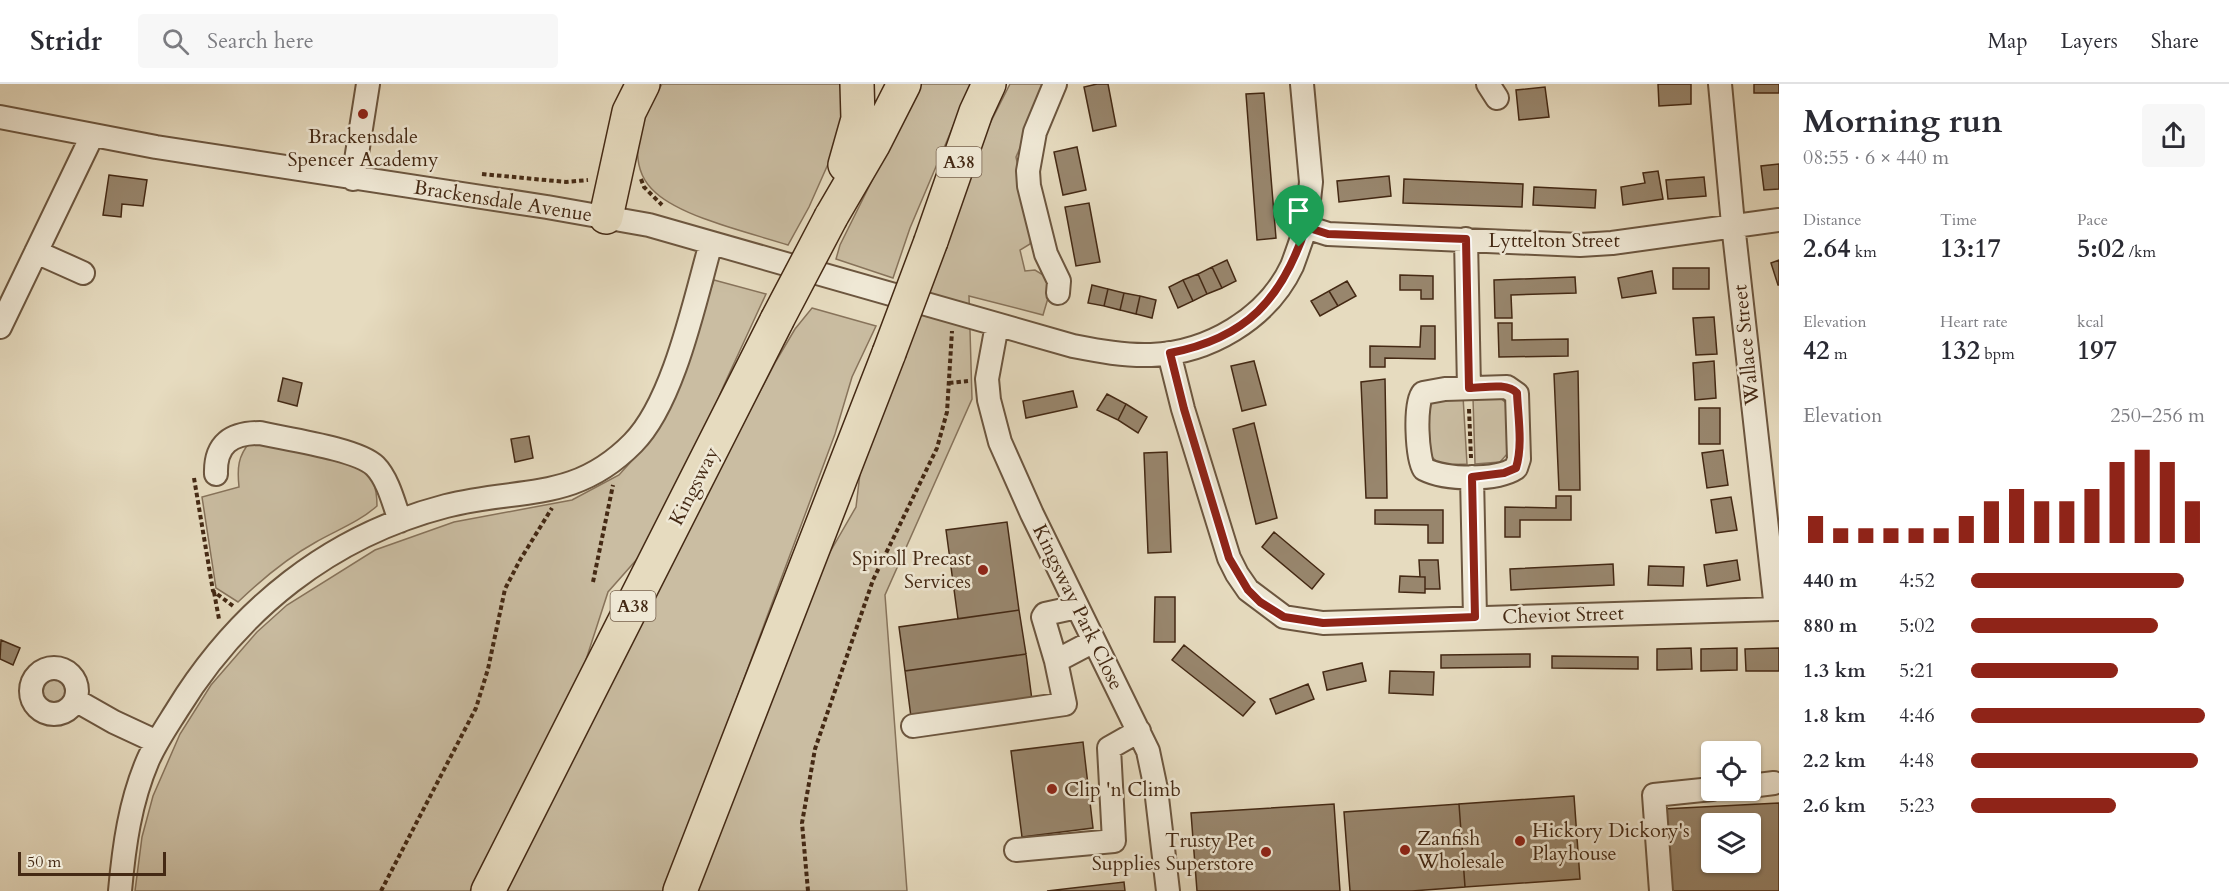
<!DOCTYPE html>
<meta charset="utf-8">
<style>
body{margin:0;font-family:Cardo,serif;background:#f7f7f7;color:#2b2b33;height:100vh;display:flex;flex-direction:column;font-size:22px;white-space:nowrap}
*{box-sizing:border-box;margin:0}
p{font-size:20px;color:#7c7c81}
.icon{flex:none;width:33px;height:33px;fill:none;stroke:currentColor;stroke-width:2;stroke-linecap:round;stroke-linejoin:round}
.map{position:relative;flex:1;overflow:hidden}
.side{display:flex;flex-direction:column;background:#fff;width:450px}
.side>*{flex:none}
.buttons{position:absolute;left:1701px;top:657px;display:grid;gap:12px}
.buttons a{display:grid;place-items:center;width:60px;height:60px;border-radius:6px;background:#fff;box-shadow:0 2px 4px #0004;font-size:30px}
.scale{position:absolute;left:18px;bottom:15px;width:148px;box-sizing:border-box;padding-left:6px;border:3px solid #442914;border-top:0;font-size:16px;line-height:21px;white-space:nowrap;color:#442914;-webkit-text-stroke:4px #efe8d5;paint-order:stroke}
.pin{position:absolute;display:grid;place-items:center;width:51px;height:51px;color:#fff;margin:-62px -26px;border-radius:50% 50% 50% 0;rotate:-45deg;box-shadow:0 0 6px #0007}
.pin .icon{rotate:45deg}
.round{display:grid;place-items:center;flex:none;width:63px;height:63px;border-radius:6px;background:#f7f7f7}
.headline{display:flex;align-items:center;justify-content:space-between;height:102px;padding:0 24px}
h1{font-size:33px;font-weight:800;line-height:45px}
.figures{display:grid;grid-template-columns:repeat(3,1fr);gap:9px;height:102px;padding:6px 24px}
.figures div{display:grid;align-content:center}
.figures b{font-size:26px;font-weight:800}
.figures small{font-size:16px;font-weight:400}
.figures p{font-size:16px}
.chart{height:168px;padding:12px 24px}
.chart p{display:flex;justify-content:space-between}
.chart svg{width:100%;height:108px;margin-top:6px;stroke:#8f2418;stroke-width:6}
ul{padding:0 24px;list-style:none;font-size:20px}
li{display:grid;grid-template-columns:96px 72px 1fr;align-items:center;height:45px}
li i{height:15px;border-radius:8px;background:#8f2418}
header{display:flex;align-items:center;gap:36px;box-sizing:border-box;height:84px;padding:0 30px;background:#fff;border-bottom:2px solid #e1e1e2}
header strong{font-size:28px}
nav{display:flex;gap:33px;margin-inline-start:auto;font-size:21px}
.search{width:420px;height:54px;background:#f7f7f7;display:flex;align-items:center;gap:15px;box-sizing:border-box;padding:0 21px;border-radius:6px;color:#7c7c81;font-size:22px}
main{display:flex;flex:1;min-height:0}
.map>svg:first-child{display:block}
.green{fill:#cabda2;stroke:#87735b;stroke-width:1.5}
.building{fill:#98866d;stroke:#442914;stroke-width:1.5;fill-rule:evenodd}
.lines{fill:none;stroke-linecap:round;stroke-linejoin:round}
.minor-casing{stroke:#6c563f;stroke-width:26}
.highway-casing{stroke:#442914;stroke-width:36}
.path{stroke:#442914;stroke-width:4;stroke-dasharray:4.5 3;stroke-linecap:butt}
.minor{stroke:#efe8d5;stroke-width:22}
.highway{stroke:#e6dbbf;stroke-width:33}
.highway-bridge-casing{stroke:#442914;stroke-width:36;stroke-linecap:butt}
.highway-bridge{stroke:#e6dbbf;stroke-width:33}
.route-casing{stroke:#fff;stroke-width:12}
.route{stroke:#8f2418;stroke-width:8}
.poi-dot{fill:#8f2418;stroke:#efe8d5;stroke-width:2}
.labels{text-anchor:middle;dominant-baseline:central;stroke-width:5;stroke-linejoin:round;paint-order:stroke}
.shield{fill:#efe8d5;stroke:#77624e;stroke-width:1.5}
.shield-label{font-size:18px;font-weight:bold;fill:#442914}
.poi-label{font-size:20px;fill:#442914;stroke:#efe8d5;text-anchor:start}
.street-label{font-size:20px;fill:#442914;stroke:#efe8d5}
</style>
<header>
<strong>Stridr</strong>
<div class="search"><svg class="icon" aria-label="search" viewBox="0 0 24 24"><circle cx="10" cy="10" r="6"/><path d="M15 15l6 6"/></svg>Search here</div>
<nav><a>Map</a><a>Layers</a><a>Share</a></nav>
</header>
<main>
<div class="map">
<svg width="1779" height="807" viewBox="0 0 1779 807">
<rect width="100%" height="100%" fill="#e6dbbf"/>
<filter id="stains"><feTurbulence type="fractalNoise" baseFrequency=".00333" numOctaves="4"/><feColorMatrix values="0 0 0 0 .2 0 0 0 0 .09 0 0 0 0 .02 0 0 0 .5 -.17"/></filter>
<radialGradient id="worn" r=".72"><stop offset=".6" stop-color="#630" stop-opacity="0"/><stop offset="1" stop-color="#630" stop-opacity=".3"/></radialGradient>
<path class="green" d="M 662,0 L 850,0 L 848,35 L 809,123 L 788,161 C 751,149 684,134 656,109 C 622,80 642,30 662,0 Z
M 920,0 L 971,0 L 910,144 L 893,194 L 836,175 L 840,161 Z
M 1010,0 L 1048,0 L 1016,73 L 1032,147 L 1030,160 L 1020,166 L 1025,187 L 1035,186 L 1053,197 L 1043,231 L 969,212 L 972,315 L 885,511 L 907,807 L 695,807 L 826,475 L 856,423 L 864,356 L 974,71 Z
M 714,196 L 766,210 L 724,301 L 682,399 L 653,457 L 608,508 L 582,588 L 470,807 L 135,807 L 142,753 L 153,712 L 180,650 L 211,601 L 257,548 L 287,521 L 375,466 L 454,438 L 572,416 L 619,391 L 646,361 L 675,308 Z
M 812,224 L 876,242 L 852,293 L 835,350 L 665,807 L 499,807 L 776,277 L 795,245 Z
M 1463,312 L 1467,380 L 1440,381 L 1430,371 L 1428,323 L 1439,313 Z
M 1498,312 L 1506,319 L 1508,369 L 1500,378 L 1475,380 L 1473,314 Z
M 250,358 L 266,358 L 359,382 C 374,394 377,404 377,422 C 359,438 337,446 316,458 C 287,474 262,495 238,518 L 216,504 L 202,413 L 239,403 C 237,384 238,372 250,358 Z
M41 608a14 14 0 1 1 28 0a14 14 0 1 1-28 0Z"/>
<path class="building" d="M 1097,0 L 1108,0 L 1116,42 L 1093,47 L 1084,3 Z
M 1658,0 L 1691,0 L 1691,20 L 1659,22 Z
M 1754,0 L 1779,0 L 1779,9 L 1754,9 Z
M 1545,3 L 1549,33 L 1519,36 L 1516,6 Z
M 1264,9 L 1276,154 L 1257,156 L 1246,10 Z
M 1077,63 L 1086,106 L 1063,111 L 1054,68 Z
M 1779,80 L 1779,105 L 1764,106 L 1761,82 Z
M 1658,87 L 1663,115 L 1623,121 L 1621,103 L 1645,99 L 1643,89 Z
M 109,91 L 147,96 L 143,122 L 122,120 L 121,133 L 103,131 Z
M 1389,92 L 1391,112 L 1339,118 L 1337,97 Z
M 1704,93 L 1706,112 L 1668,115 L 1666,96 Z
M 1404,95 L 1523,100 L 1522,123 L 1403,119 Z
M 1534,103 L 1596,106 L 1595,124 L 1533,121 Z
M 1089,119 L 1100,178 L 1076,182 L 1065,123 Z
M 1227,176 L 1236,197 L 1222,204 L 1212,183 Z
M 1779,176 L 1779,201 L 1778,201 L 1771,179 Z
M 1212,183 L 1222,204 L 1207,210 L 1198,190 Z
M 1673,184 L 1709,184 L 1709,205 L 1673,205 Z
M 1652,187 L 1656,209 L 1622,214 L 1618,194 Z
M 1198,190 L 1207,210 L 1193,217 L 1183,196 Z
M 1400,191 L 1433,192 L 1433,215 L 1421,215 L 1421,206 L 1400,206 Z
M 1575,193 L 1576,209 L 1511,211 L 1512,234 L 1495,234 L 1494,196 Z
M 1183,196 L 1193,217 L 1178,224 L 1169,203 Z
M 1347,197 L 1356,212 L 1338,222 L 1329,207 Z
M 1092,201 L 1108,205 L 1104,222 L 1088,219 Z
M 1108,205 L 1124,209 L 1120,226 L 1104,222 Z
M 1329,207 L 1338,222 L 1320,232 L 1311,217 Z
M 1124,209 L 1140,212 L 1136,230 L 1120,226 Z
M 1140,212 L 1156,216 L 1152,234 L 1136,230 Z
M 1714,233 L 1717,270 L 1696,271 L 1693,234 Z
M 1498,239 L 1512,239 L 1512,256 L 1568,255 L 1568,272 L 1499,273 Z
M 1421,242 L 1435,242 L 1435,275 L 1385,274 L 1385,283 L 1370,283 L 1370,262 L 1420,263 Z
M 1254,277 L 1266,321 L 1242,327 L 1231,282 Z
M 1714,277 L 1716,314 L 1695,316 L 1693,279 Z
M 1578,287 L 1580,406 L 1559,406 L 1554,290 Z
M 283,294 L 302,299 L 297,322 L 278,317 Z
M 1385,295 L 1387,414 L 1366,414 L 1361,298 Z
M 1073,307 L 1077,323 L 1026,334 L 1023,317 Z
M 1107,310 L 1126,320 L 1118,336 L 1097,326 Z
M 1126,320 L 1147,333 L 1138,349 L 1118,336 Z
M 1699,324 L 1720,324 L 1720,360 L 1699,360 Z
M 1254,339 L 1277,434 L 1256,440 L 1233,345 Z
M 529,352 L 533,374 L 515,378 L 511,355 Z
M 1723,366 L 1728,401 L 1707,404 L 1702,369 Z
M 1167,368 L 1171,468 L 1148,469 L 1144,369 Z
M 1556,412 L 1571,412 L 1571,436 L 1520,436 L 1520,453 L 1505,453 L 1505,423 L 1556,424 Z
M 1731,413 L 1737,446 L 1716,449 L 1711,416 Z
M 1375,426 L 1443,426 L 1443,459 L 1428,459 L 1428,441 L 1375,440 Z
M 1007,438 L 1019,526 L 958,535 L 946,446 Z
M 1274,448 L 1324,490 L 1312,505 L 1262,463 Z
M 1419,476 L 1438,476 L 1440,505 L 1425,505 L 1425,493 L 1420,493 Z
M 1737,476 L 1740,496 L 1707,502 L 1704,481 Z
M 1613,480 L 1614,501 L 1511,506 L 1510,485 Z
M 1649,482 L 1684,483 L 1683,502 L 1648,501 Z
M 1400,492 L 1425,493 L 1425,509 L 1399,508 Z
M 1155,513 L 1175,513 L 1175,558 L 1154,558 Z
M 1019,526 L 1026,570 L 905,587 L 899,543 Z
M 1,556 L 20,564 L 13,581 L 0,575 Z
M 1184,561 L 1255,618 L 1243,632 L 1172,576 Z
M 1691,564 L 1692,585 L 1657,586 L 1657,565 Z
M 1737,564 L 1737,586 L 1701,587 L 1701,565 Z
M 1779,564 L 1779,587 L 1746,587 L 1745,565 Z
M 1026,570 L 1032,616 L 911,633 L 905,587 Z
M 1530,570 L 1530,583 L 1441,584 L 1441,571 Z
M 1552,572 L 1638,573 L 1638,585 L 1552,584 Z
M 1362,579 L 1366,597 L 1327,606 L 1323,588 Z
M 1390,587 L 1434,588 L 1433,611 L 1389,609 Z
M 1308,600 L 1314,615 L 1276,630 L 1270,615 Z
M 1083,658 L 1093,744 L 1022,753 L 1011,667 Z
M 1574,712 L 1580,795 L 1465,803 L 1459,720 Z
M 1779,719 L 1779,807 L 1667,807 L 1663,725 ZM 1712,740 L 1750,740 L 1750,778 L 1712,778 Z
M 1334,720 L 1340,807 L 1197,807 L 1191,729 Z
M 1459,720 L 1465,803 L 1412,807 L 1350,807 L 1344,728 Z
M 1124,798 L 1125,807 L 1047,807 Z"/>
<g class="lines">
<g class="minor-casing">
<path id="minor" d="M 1055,0 L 1035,48 L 1028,87 L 1029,102 L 1046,170 L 1059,197 L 1058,209
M 1302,0 L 1311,98 L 1306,143
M 1488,0 L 1497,14
M 1720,0 L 1733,140 L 1776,525
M 0,33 L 156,63 L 547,123 L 649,141 L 1073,262 C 1099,267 1125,272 1151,271 C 1208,269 1267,235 1292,182 C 1297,169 1301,156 1306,143 L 1328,150 L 1580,161 L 1612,159 L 1779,136
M 353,95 L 368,0
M 1466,155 L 1469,304
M 36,168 L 83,189
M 997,241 L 987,295 L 989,316 L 1000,358 L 1032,430 L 1148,667 L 1156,705 L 1168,807
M 0,243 L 92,52
M 1169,269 L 1183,325 L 1229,474 L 1237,490 L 1248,506 L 1284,533 L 1323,539 L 1779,525
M 1507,303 L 1517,310 L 1519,375 L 1516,384 C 1496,397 1446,396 1424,385 C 1417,374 1414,319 1423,309 L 1445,305 Z
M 216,390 C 215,360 231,349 260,349 C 286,355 358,365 375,382 C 388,395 394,420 400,437
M 1472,393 L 1475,533
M 1056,577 L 1043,533 L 1045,530 L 1077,523
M31 607a23 23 0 1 1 46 0a23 23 0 1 1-46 0Z
M 77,617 L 114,638 L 157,658
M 913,642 L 1065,620 L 1056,577 L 1094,557
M 1750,702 L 1774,699
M 1016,766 L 1114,757 L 1109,664 L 1139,647
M 120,807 C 124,762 130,718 148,676 C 156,658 167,642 177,626 C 239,525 330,452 446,422 C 519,403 574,419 633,359 C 674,318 695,215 711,159
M 1661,807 L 1654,711 L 1712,705"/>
</g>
<g class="highway-casing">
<path id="highway" d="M 845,81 L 858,35 L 857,0
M 606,133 L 629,28 L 643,0
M 831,133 L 873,61 L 904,0
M 931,157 L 976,28 L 989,0
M 488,807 L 777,236
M 680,807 L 889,269"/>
</g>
<path class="path" d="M 482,90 L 566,98 L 588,96
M 641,95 L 644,103 L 662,121
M 949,299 L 968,297
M 1469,325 L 1471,374
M 194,394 L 213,507 L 233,522
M 593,498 L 613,401
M 214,508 L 219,535
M 381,807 L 476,624 L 488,585 L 505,505 L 520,476 L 552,424
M 808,807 L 802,739 L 815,665 L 873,496 L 937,364 L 947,328 L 952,247"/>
<use href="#minor" class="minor"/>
<use href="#highway" class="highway"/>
<g class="highway-bridge-casing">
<path id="highway-bridge" d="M 777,236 L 831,133
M 889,269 L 931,157"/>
</g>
<use href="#highway-bridge" class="highway-bridge"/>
</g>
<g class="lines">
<g class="route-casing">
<path id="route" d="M 1306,143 L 1328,150 L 1466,155 L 1469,304 C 1483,304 1507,298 1517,309 C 1518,333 1523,361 1516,384 L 1504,389 L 1472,393 L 1475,533 L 1323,539 L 1284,533 L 1260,518 L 1248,506 L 1229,474 L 1184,325 L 1170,269 C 1247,254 1282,215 1306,143 Z"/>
</g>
<use href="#route" class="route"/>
</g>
<g class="poi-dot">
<circle cx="363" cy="30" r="6"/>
<circle cx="983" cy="486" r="6"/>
<circle cx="1052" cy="705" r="6"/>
<circle cx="1520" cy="757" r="6"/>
<circle cx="1405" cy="766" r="6"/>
<circle cx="1266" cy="768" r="6"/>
</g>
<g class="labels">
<g class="shield">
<rect x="936.5" y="63" width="45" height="30" rx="4.5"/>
<rect x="610.5" y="507" width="45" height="30" rx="4.5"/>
</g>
<g class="shield-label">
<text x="959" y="78">A38</text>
<text x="633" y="522">A38</text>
</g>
<g class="poi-label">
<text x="363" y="52" text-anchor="middle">Brackensdale<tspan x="363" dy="23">Spencer Academy</tspan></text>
<text x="971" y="474" text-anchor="end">Spiroll Precast<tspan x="971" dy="23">Services</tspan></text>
<text x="1064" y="705">Clip 'n Climb</text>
<text x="1532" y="746">Hickory Dickory's<tspan x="1532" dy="23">Playhouse</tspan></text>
<text x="1417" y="754">Zanfish<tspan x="1417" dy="23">Wholesale</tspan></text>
<text x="1254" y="756" text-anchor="end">Trusty Pet<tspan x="1254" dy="23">Supplies Superstore</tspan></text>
</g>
<g class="street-label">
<text transform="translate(503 117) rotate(9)">Brackensdale Avenue</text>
<text x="1554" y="156">Lyttelton Street</text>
<text transform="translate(1746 261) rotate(-96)">Wallace Street</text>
<text transform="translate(694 402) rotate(-63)">Kingsway</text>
<text transform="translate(1078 523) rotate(64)">Kingsway Park Close</text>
<text transform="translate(1563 531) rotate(-2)">Cheviot Street</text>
</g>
</g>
<rect width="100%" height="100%" filter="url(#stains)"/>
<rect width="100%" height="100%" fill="url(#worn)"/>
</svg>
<div class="buttons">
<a><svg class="icon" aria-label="locate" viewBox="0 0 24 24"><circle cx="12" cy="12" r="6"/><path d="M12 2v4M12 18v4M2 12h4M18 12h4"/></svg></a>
<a><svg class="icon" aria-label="layers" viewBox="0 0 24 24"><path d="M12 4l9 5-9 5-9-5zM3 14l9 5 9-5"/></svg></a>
</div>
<div class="scale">50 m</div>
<div class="pin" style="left:1299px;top:163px;background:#1e9e55"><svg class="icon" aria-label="arrive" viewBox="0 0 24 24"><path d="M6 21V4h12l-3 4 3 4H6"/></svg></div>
</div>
<section class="side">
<div class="headline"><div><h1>Morning run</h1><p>08:55 · 6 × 440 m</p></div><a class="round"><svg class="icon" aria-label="share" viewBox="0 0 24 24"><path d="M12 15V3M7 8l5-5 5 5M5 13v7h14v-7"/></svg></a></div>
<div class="figures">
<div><p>Distance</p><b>2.64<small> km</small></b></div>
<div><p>Time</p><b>13:17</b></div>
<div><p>Pace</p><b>5:02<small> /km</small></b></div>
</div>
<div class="figures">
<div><p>Elevation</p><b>42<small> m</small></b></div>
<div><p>Heart rate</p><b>132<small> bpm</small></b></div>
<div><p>kcal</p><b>197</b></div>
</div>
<div class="chart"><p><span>Elevation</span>250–256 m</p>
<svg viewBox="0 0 160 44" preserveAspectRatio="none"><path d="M5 44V33M15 44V38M25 44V38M35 44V38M45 44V38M55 44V38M65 44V33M75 44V27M85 44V22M95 44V27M105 44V27M115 44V22M125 44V11M135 44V6M145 44V11M155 44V27"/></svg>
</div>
<ul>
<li><b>440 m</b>4:52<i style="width:91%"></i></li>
<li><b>880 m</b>5:02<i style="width:80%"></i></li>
<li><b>1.3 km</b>5:21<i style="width:63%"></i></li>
<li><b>1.8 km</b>4:46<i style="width:100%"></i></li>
<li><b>2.2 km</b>4:48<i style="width:97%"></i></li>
<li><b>2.6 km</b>5:23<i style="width:62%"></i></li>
</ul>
</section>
</main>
